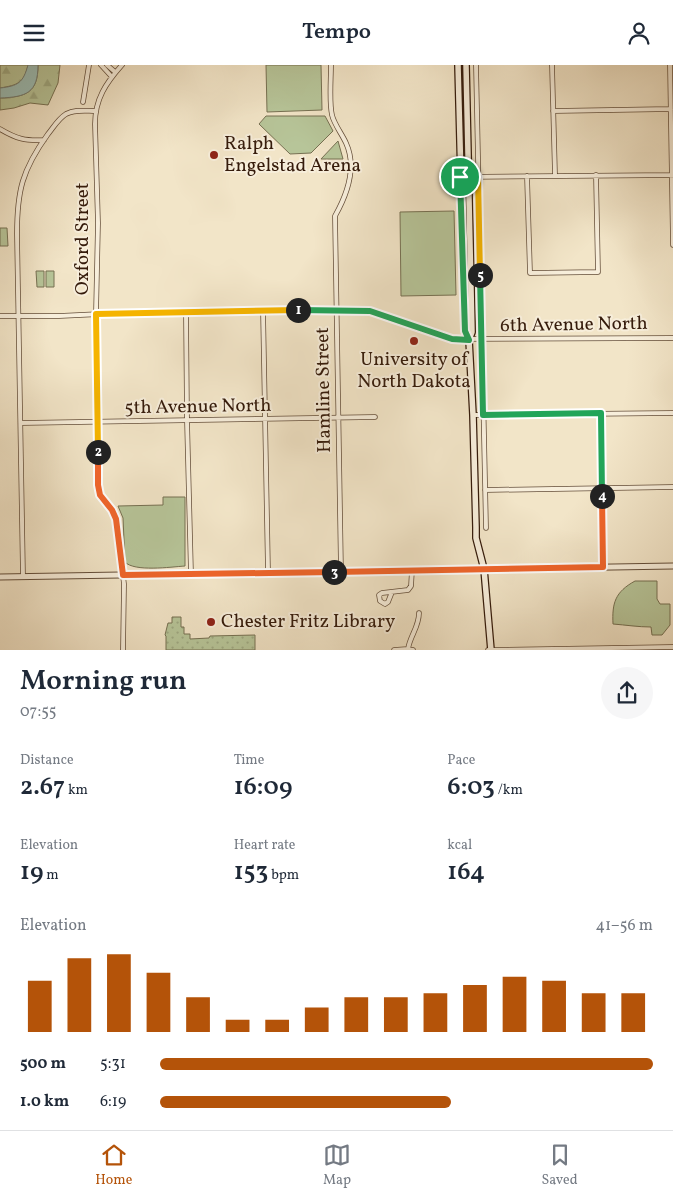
<!DOCTYPE html>
<meta charset="utf-8">
<style>
body{margin:0;font-family:Vollkorn,serif;background:#f6f6f7;color:#1f2937;height:100vh;display:flex;flex-direction:column;font-size:19px;white-space:nowrap}
*{box-sizing:border-box;margin:0}
p{font-size:16px;color:#747a83}
.icon{flex:none;width:28px;height:28px;fill:none;stroke:currentColor;stroke-width:2;stroke-linecap:round;stroke-linejoin:round}
.map{position:relative;height:585px;overflow:hidden}
.drawer{display:flex;flex-direction:column;background:#fff;flex:1}
.drawer>*{flex:none}
.pin{position:absolute;display:grid;place-items:center;width:42px;height:42px;color:#fff;margin:-21px;border:2px solid #fff;border-radius:50%;box-shadow:0 1px 5px #0007}
.km{position:absolute;width:25px;height:25px;margin:-12px;border-radius:50%;background:#222;color:#fff;font-size:14px;line-height:25px;text-align:center}
.round{display:grid;place-items:center;flex:none;width:52px;height:52px;border-radius:26px;background:#f6f6f7}
.summary{display:flex;align-items:center;justify-content:space-between;height:85px;padding:0 20px}
h1{font-size:28px;font-weight:600;line-height:38px}
.metrics{display:grid;grid-template-columns:repeat(3,1fr);gap:8px;height:85px;padding:5px 20px}
.metrics div{display:grid;align-content:center}
.metrics b{font-size:25px;font-weight:600}
.metrics small{font-size:14px;font-weight:400}
.metrics p{font-size:14px}
.chart{height:140px;padding:10px 20px}
.chart p{display:flex;justify-content:space-between}
.chart svg{width:100%;height:90px;margin-top:5px;stroke:#b45309;stroke-width:6}
ul{padding:0 20px;list-style:none;font-size:16px}
li{display:grid;grid-template-columns:80px 60px 1fr;align-items:center;height:38px}
li i{height:12px;border-radius:6px;background:#b45309}
header{display:flex;justify-content:space-between;align-items:center;height:65px;padding:0 20px;background:#fff;font-size:22px;font-weight:600}
.tabs{display:flex;justify-content:space-around;align-items:center;height:70px;border-top:1px solid #e0e1e3;background:#fff;font-size:14px;color:#747a83}
.tabs a{display:grid;justify-items:center;gap:2px}
.tabs .active{color:#b45309}
.map>svg:first-child{display:block}
.grass{fill:#b7c599;stroke:#767052}
.forest{fill:url(#forest-firs);stroke:#767052}
.park{fill:url(#park-dots);stroke:#767052}
.water{fill:#9bbfb8;stroke:#727d73}
.lines{fill:none;stroke-linecap:round;stroke-linejoin:round}
.minor-casing{stroke:#644e3a;stroke-width:5.5}
.tertiary-casing{stroke:#644e3a;stroke-width:7}
.secondary-casing{stroke:#351b0b;stroke-width:8}
.minor{stroke:#f7eedb;stroke-width:4}
.tertiary{stroke:#f7eedb;stroke-width:5}
.secondary{stroke:#f7eedb;stroke-width:5.5}
.split-1-casing{stroke:#fff;stroke-width:10}
.split-2-casing{stroke:#fff;stroke-width:10}
.split-3-casing{stroke:#fff;stroke-width:10}
.split-4-casing{stroke:#fff;stroke-width:10}
.split-5-casing{stroke:#fff;stroke-width:10}
.split-6-casing{stroke:#fff;stroke-width:10}
.split-1{stroke:#22a559;stroke-width:6}
.split-2{stroke:#f5b400;stroke-width:6}
.split-3{stroke:#f0652b;stroke-width:6}
.split-4{stroke:#f0652b;stroke-width:6}
.split-5{stroke:#22a559;stroke-width:6}
.split-6{stroke:#f5b400;stroke-width:6}
.poi-dot{fill:#8f2418;stroke:#f7eedb;stroke-width:2}
.labels{text-anchor:middle;dominant-baseline:central;stroke-width:4;stroke-linejoin:round;paint-order:stroke}
.poi-label{font-size:19px;fill:#351b0b;stroke:#f7eedb;text-anchor:start}
.street-label{font-size:19px;fill:#351b0b;stroke:#f7eedb}
</style>
<header><svg class="icon" aria-label="menu" viewBox="0 0 24 24"><path d="M4 6h16M4 12h16M4 18h16"/></svg>Tempo<svg class="icon" aria-label="person" viewBox="0 0 24 24"><circle cx="12" cy="8" r="4"/><path d="M4 21q1-7 8-7t8 7"/></svg></header>
<div class="map">
<svg width="673" height="585" viewBox="0 0 673 585">
<defs>
<pattern id="forest-firs" width="22" height="20" patternUnits="userSpaceOnUse" patternTransform="scale(1.25)"><rect width="22" height="20" fill="#b7c599"/><path d="M5 1l3.5 6h-7zM16 11l3.5 6h-7z" fill="#9ea982"/></pattern>
<pattern id="park-dots" width="8" height="8" patternUnits="userSpaceOnUse" patternTransform="scale(1.25)"><rect width="8" height="8" fill="#b7c599"/><path d="M2 2h.1M6 6h.1" fill="none" stroke="#9ea982" stroke-width="1.8" stroke-linecap="round"/></pattern>
</defs>
<rect width="100%" height="100%" fill="#f2e5c8"/>
<filter id="stains"><feTurbulence type="fractalNoise" baseFrequency=".004" numOctaves="4"/><feColorMatrix values="0 0 0 0 .2 0 0 0 0 .09 0 0 0 0 .02 0 0 0 .5 -.17"/></filter>
<radialGradient id="worn" r=".72"><stop offset=".6" stop-color="#630" stop-opacity="0"/><stop offset="1" stop-color="#630" stop-opacity=".3"/></radialGradient>
<path class="grass" d="M 266,0 L 321,0 L 322,45 L 267,47 Z
M 266,51 L 325,51 L 333,66 L 311,88 L 290,89 L 259,59 Z
M 338,76 L 343,94 L 321,94 Z
M 454,146 L 456,230 L 401,231 L 400,147 Z
M 0,163 L 7,163 L 8,181 L 0,181 Z
M 44,206 L 44,222 L 37,222 L 36,206 Z
M 46,206 L 54,206 L 54,222 L 46,222 Z
M 163,432 L 185,432 L 185,501 C 171,502 134,507 125,497 L 123,453 L 118,441 L 163,440 Z
M 635,516 L 657,516 L 657,534 L 660,539 L 670,539 L 670,560 L 662,570 L 652,570 L 651,562 C 638,562 626,560 613,559 C 612,538 615,527 635,516 Z"/>
<path class="forest" d="M 0,0 L 28,0 C 24,18 18,20 0,23 Z
M 38,0 L 60,0 L 58,18 L 48,40 L 30,38 L 14,43 L 0,45 L 0,33 C 26,32 38,28 38,0 Z"/>
<path class="park" d="M 172,552 L 181,552 L 181,562 L 184,562 L 184,569 L 190,569 L 190,574 L 209,573 L 210,571 L 255,570 L 255,585 L 166,585 L 166,571 L 165,570 L 168,558 L 172,558 Z"/>
<path class="water" d="M 28,0 L 38,0 C 38,28 26,32 0,33 L 0,23 C 18,21 23,18 28,0 Z"/>
<g class="lines">
<g class="minor-casing">
<path id="minor" d="M 101,0 L 112,12
M 107,0 L 115,7
M 122,0 C 106,18 95,34 95,59 L 98,158 L 96,249 L 98,420 C 101,433 111,441 116,454 L 124,519 L 123,585
M 331,0 C 331,14 329,37 332,50 C 334,59 342,69 346,78 C 357,102 348,128 335,151 L 341,507
M 476,0 L 486,463
M 552,0 L 555,110
M 670,0 L 673,180
M 83,37 L 89,0
M 553,46 L 671,44
M 0,64 C 17,74 25,76 44,75
M 527,111 L 530,208 L 598,207 L 596,110
M 460,112 L 673,110
M 263,245 L 268,507
M 186,247 L 187,355 L 191,509
M 0,251 L 59,251 L 142,247 L 370,245 L 451,274 L 673,273
M 601,348 L 603,502
M 473,350 L 673,348
M 21,358 L 375,352
M 485,425 L 673,422
M 23,512 L 17,169 C 17,126 22,105 48,69 C 53,63 58,54 66,49 C 75,44 86,46 96,46
M 392,527 L 388,537 L 385,539 L 380,536 L 379,530 L 382,528 L 408,525 L 411,521 L 412,505
M 408,584 C 410,571 419,562 419,548
M 394,585 L 408,584 L 413,585
M 488,585 L 673,582"/>
</g>
<g class="tertiary-casing">
<path id="tertiary" d="M 0,512 L 673,501"/>
</g>
<g class="secondary-casing">
<path id="secondary" d="M 458,0 L 465,266 L 469,275
M 466,0 L 472,267 L 469,275 L 473,350 L 476,462 L 476,473 L 484,504 L 491,585"/>
</g>
<use href="#minor" class="minor"/>
<use href="#tertiary" class="tertiary"/>
<use href="#secondary" class="secondary"/>
</g>
<g class="lines">
<g class="split-1-casing">
<path id="split-1" d="M 298,245 L 370,246 L 452,274 L 469,275 L 465,266 L 460,112"/>
</g>
<g class="split-2-casing">
<path id="split-2" d="M 98,387 L 96,249 L 298,245"/>
</g>
<g class="split-3-casing">
<path id="split-3" d="M 98,387 L 98,420 L 100,430 L 112,445 L 116,454 L 123,510 L 334,507"/>
</g>
<g class="split-4-casing">
<path id="split-4" d="M 334,507 L 603,502 L 602,431"/>
</g>
<g class="split-5-casing">
<path id="split-5" d="M 480,210 L 483,350 L 601,348 L 602,431"/>
</g>
<g class="split-6-casing">
<path id="split-6" d="M 460,112 L 478,112 L 480,210"/>
</g>
<use href="#split-1" class="split-1"/>
<use href="#split-2" class="split-2"/>
<use href="#split-3" class="split-3"/>
<use href="#split-4" class="split-4"/>
<use href="#split-5" class="split-5"/>
<use href="#split-6" class="split-6"/>
</g>
<g class="poi-dot">
<circle cx="214" cy="90" r="5"/>
<circle cx="414" cy="276" r="5"/>
<circle cx="211" cy="557" r="5"/>
</g>
<g class="labels">
<g class="poi-label">
<text x="224" y="79">Ralph<tspan x="224" dy="22">Engelstad Arena</tspan></text>
<text x="414" y="295" text-anchor="middle">University of<tspan x="414" dy="22">North Dakota</tspan></text>
<text x="221" y="557">Chester Fritz Library</text>
</g>
<g class="street-label">
<text transform="translate(83 174) rotate(-90)">Oxford Street</text>
<text transform="translate(574 260) rotate(-1)">6th Avenue North</text>
<text transform="translate(324 325) rotate(-91)">Hamline Street</text>
<text transform="translate(198 342) rotate(-1)">5th Avenue North</text>
</g>
</g>
<rect width="100%" height="100%" filter="url(#stains)"/>
<rect width="100%" height="100%" fill="url(#worn)"/>
</svg>
<div class="pin" style="left:460px;top:112px;background:#1e9e55"><svg class="icon" aria-label="arrive" viewBox="0 0 24 24"><path d="M6 21V4h12l-3 4 3 4H6"/></svg></div>
<b class="km" style="left:298px;top:245px">1</b>
<b class="km" style="left:98px;top:387px">2</b>
<b class="km" style="left:334px;top:507px">3</b>
<b class="km" style="left:602px;top:431px">4</b>
<b class="km" style="left:480px;top:210px">5</b>
</div>
<section class="drawer">
<div class="summary"><div><h1>Morning run</h1><p>07:55</p></div><a class="round"><svg class="icon" aria-label="share" viewBox="0 0 24 24"><path d="M12 15V3M7 8l5-5 5 5M5 13v7h14v-7"/></svg></a></div>
<div class="metrics">
<div><p>Distance</p><b>2.67<small> km</small></b></div>
<div><p>Time</p><b>16:09</b></div>
<div><p>Pace</p><b>6:03<small> /km</small></b></div>
</div>
<div class="metrics">
<div><p>Elevation</p><b>19<small> m</small></b></div>
<div><p>Heart rate</p><b>153<small> bpm</small></b></div>
<div><p>kcal</p><b>164</b></div>
</div>
<div class="chart"><p><span>Elevation</span>41–56 m</p>
<svg viewBox="0 0 160 44" preserveAspectRatio="none"><path d="M5 44V19M15 44V8M25 44V6M35 44V15M45 44V27M55 44V38M65 44V38M75 44V32M85 44V27M95 44V27M105 44V25M115 44V21M125 44V17M135 44V19M145 44V25M155 44V25"/></svg>
</div>
<ul>
<li><b>500 m</b>5:31<i style="width:100%"></i></li>
<li><b>1.0 km</b>6:19<i style="width:59%"></i></li>
</ul>
</section>
<nav class="tabs">
<a class="active"><svg class="icon" aria-label="home" viewBox="0 0 24 24"><path d="M3 11l9-7 9 7M6 9v11h12V9"/></svg>Home</a>
<a><svg class="icon" aria-label="map" viewBox="0 0 24 24"><path d="M3 6l6-2 6 2 6-2v14l-6 2-6-2-6 2zM9 4v14M15 6v14"/></svg>Map</a>
<a><svg class="icon" aria-label="saved" viewBox="0 0 24 24"><path d="M7 4h10v16l-5-4-5 4z"/></svg>Saved</a>
</nav>
